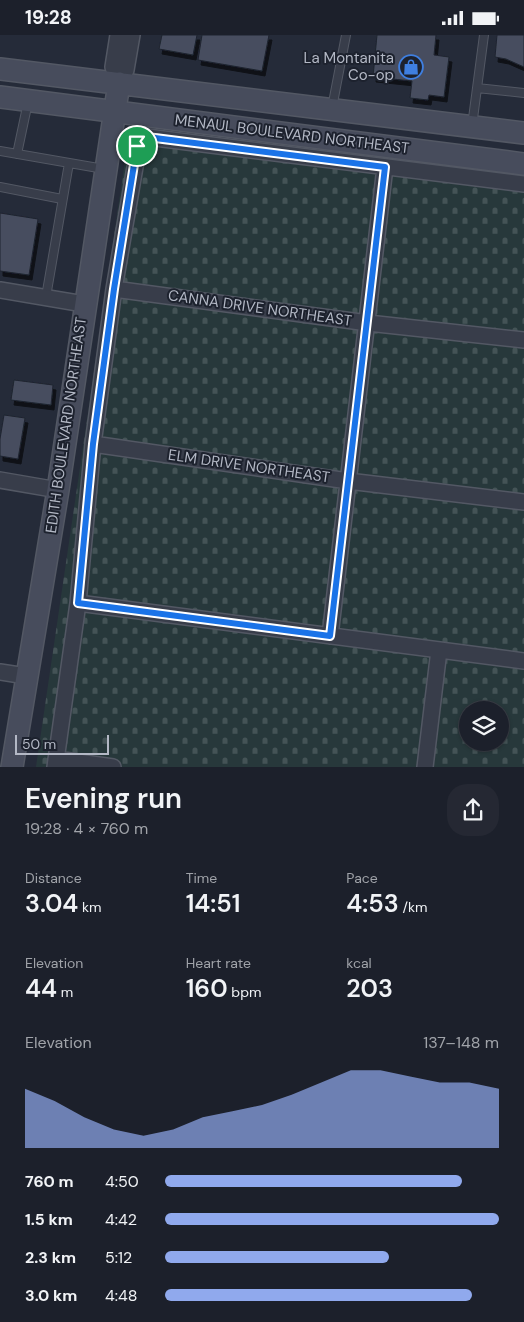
<!DOCTYPE html>
<meta charset="utf-8">
<style>
body{margin:0;font-family:"DM Sans",sans-serif;background:#252833;color:#f1f3f6;height:100vh;display:flex;flex-direction:column;font-size:19px;white-space:nowrap}
*{box-sizing:border-box;margin:0}
p{font-size:16px;color:#a0a3a9}
.icon{flex:none;width:28px;height:28px;fill:none;stroke:currentColor;stroke-width:2;stroke-linecap:round;stroke-linejoin:round}
.map{position:relative;height:732px;overflow:hidden}
.sheet{display:flex;flex-direction:column;background:#1c202b;flex:1}
.sheet>*{flex:none}
.fabs{position:absolute;left:459px;top:666px;display:grid;gap:10px}
.fabs a{display:grid;place-items:center;width:50px;height:50px;border-radius:50%;background:#1c202b;box-shadow:0 1px 4px #0004,0 0 0 1px #3a3e47;font-size:25px}
.scale{position:absolute;left:15px;bottom:12px;width:94px;box-sizing:border-box;padding-left:5px;border:2px solid #b3b8c5;border-top:0;font-size:14px;line-height:18px;white-space:nowrap;color:#b3b8c5;-webkit-text-stroke:4px #1d222e;paint-order:stroke}
.pin{position:absolute;display:grid;place-items:center;width:42px;height:42px;color:#fff;margin:-21px;border:2px solid #fff;border-radius:50%;box-shadow:0 1px 5px #0007}
.round{display:grid;place-items:center;flex:none;width:52px;height:52px;border-radius:20px;background:#252833}
.summary{display:flex;align-items:center;justify-content:space-between;height:85px;padding:0 25px}
h1{font-size:28px;font-weight:600;line-height:38px}
.stats{display:grid;grid-template-columns:repeat(3,1fr);gap:8px;height:85px;padding:5px 25px}
.stats div{display:grid;align-content:center}
.stats b{font-size:25px;font-weight:600}
.stats small{font-size:14px;font-weight:400}
.stats p{font-size:14px}
.chart{height:140px;padding:10px 25px}
.chart p{display:flex;justify-content:space-between}
.chart svg{width:100%;height:90px;margin-top:5px;fill:#90a9ed;opacity:.7}
ul{padding:0 25px;list-style:none;font-size:16px}
li{display:grid;grid-template-columns:80px 60px 1fr;align-items:center;height:38px}
li i{height:12px;border-radius:6px;background:#90a9ed}
.status{display:flex;justify-content:space-between;align-items:center;height:35px;padding:0 25px;background:#1c202b;direction:ltr}
.status svg{height:14px;fill:currentColor}
.map>svg:first-child{display:block}
.cemetery{fill:url(#cemetery-stones);fill-rule:evenodd}
.building{fill:#464e5e;stroke:#1f2430;filter:url(#shadow)}
.lines{fill:none;stroke-linecap:round;stroke-linejoin:round}
.lane-casing{stroke:#535864;stroke-width:10}
.street-casing{stroke:#535864;stroke-width:18}
.secondary-casing{stroke:#535864;stroke-width:24}
.lane{stroke:#383d4a;stroke-width:8}
.street{stroke:#383d4a;stroke-width:15}
.secondary{stroke:#474c5c;stroke-width:21}
.route-casing{stroke:#fff;stroke-width:10}
.route{stroke:#1a73e8;stroke-width:6}
.labels{text-anchor:middle;dominant-baseline:central;stroke-width:4;stroke-linejoin:round;paint-order:stroke}
.poi-label{font-size:15px;fill:#b3b8c5;stroke:#1d222e;text-anchor:end}
.street-label{font-size:15px;fill:#b3b8c5;stroke:#1d222e}
</style>
<div class="status"><b>19:28</b><svg viewBox="0 0 49 12"><path d="M0 12V9h3v3zM5 12V6h3v6zM10 12V3h3v9zM15 12V0h3v12zM26 1h20v11H26zM47 4h2v5h-2z"/></svg></div>
<div class="map">
<svg width="524" height="732" viewBox="0 0 524 732">
<defs>
<pattern id="cemetery-stones" width="16" height="16" patternUnits="userSpaceOnUse" patternTransform="scale(1.25)"><rect width="16" height="16" fill="#27383b"/><path d="M2 7V4a2 2 0 0 1 4 0v3zM10 15v-3a2 2 0 0 1 4 0v3z" fill="#445356"/></pattern>
<filter id="shadow"><feDropShadow dx="3" dy="5" stdDeviation="0" flood-color="#0009"/></filter>
</defs>
<rect width="100%" height="100%" fill="#252b39"/>
<path class="cemetery" d="M 130,92 L 524,144 L 524,732 L 36,732 ZM 468,675 L 500,675 L 500,708 L 468,708 Z"/>
<path class="building" d="M 162,0 L 197,0 L 193,20 L 159,14 Z
M 202,0 L 269,0 L 262,36 L 198,25 Z
M 377,0 L 436,0 L 434,20 L 449,22 L 444,62 L 429,60 L 428,65 L 410,63 L 412,46 L 373,42 Z
M 497,0 L 524,0 L 524,32 L 506,24 L 495,22 Z
M 0,178 L 38,184 L 29,240 L 0,236 Z
M 14,345 L 53,350 L 51,370 L 11,365 Z
M 4,380 L 25,383 L 18,424 L 0,421 L 0,404 Z"/>
<g class="lines">
<g class="lane-casing">
<path id="lane" d="M 477,53 L 524,58
M 332,73 L 346,0
M 472,91 L 484,0
M 0,116 L 104,134
M 17,119 L 28,67
M 0,152 L 62,164
M 46,262 L 69,128"/>
</g>
<g class="street-casing">
<path id="street" d="M 118,0 L 113,32 L 119,48
M 119,48 L 126,35 L 132,0
M 114,254 L 368,288 L 524,305
M 0,255 L 84,269
M 93,409 L 348,446 L 524,467
M 0,445 L 58,455
M 78,568 L 524,626
M 330,601 L 385,132
M 0,637 L 26,641
M 56,724 L 113,732
M 55,732 L 78,568 L 93,409 L 114,254 L 140,103 L 147,102 L 524,149
M 425,732 L 439,615"/>
</g>
<g class="secondary-casing">
<path id="secondary" d="M 0,34 L 524,98
M 0,62 L 524,129
M 12,732 L 58,455 L 119,48"/>
</g>
<use href="#lane" class="lane"/>
<use href="#street" class="street"/>
<use href="#secondary" class="secondary"/>
</g>
<g class="lines">
<g class="route-casing">
<path id="route" d="M 147,102 L 385,132 L 330,601 L 78,568 L 93,409 L 114,254 L 137,111 L 140,103 Z"/>
</g>
<use href="#route" class="route"/>
</g>
<defs>
<g id="shop-ring" transform="scale(1.25)"><circle r="9.5" fill="#1d222e" stroke="#3f7fe0" stroke-width="1.5"/><path d="M-5-2.5h2.3a2.7 3.5 0 0 1 5.4 0H5L5.5 6h-11ZM-1.5-2.5h3a1.5 2.3 0 0 0-3 0Z" fill="#3f7fe0"/></g>
</defs>
<g fill-rule="evenodd">
<use href="#shop-ring" x="411" y="32"/>
</g>
<g class="labels">
<g class="poi-label">
<text x="394" y="23">La Montanita<tspan x="394" dy="17">Co-op</tspan></text>
</g>
<g class="street-label">
<text transform="translate(292 99) rotate(7)">MENAUL BOULEVARD NORTHEAST</text>
<text transform="translate(260 273) rotate(8)">CANNA DRIVE NORTHEAST</text>
<text transform="translate(66 390) rotate(-82)">EDITH BOULEVARD NORTHEAST</text>
<text transform="translate(249 431) rotate(8)">ELM DRIVE NORTHEAST</text>
</g>
</g>
</svg>
<div class="fabs">
<a><svg class="icon" aria-label="layers" viewBox="0 0 24 24"><path d="M12 4l9 5-9 5-9-5zM3 14l9 5 9-5"/></svg></a>
</div>
<div class="scale">50 m</div>
<div class="pin" style="left:137px;top:111px;background:#1e9e55"><svg class="icon" aria-label="arrive" viewBox="0 0 24 24"><path d="M6 21V4h12l-3 4 3 4H6"/></svg></div>
</div>
<section class="sheet">
<div class="summary"><div><h1>Evening run</h1><p>19:28 · 4 × 760 m</p></div><a class="round"><svg class="icon" aria-label="share" viewBox="0 0 24 24"><path d="M12 15V3M7 8l5-5 5 5M5 13v7h14v-7"/></svg></a></div>
<div class="stats">
<div><p>Distance</p><b>3.04<small> km</small></b></div>
<div><p>Time</p><b>14:51</b></div>
<div><p>Pace</p><b>4:53<small> /km</small></b></div>
</div>
<div class="stats">
<div><p>Elevation</p><b>44<small> m</small></b></div>
<div><p>Heart rate</p><b>160<small> bpm</small></b></div>
<div><p>kcal</p><b>203</b></div>
</div>
<div class="chart"><p><span>Elevation</span>137–148 m</p>
<svg viewBox="0 0 160 44" preserveAspectRatio="none"><path d="M0 44V15L10 21L20 29L30 35L40 38L50 35L60 29L70 26L80 23L90 18L100 12L110 6L120 6L130 9L140 12L150 12L160 15V44z"/></svg>
</div>
<ul>
<li><b>760 m</b>4:50<i style="width:89%"></i></li>
<li><b>1.5 km</b>4:42<i style="width:100%"></i></li>
<li><b>2.3 km</b>5:12<i style="width:67%"></i></li>
<li><b>3.0 km</b>4:48<i style="width:92%"></i></li>
</ul>
</section>
